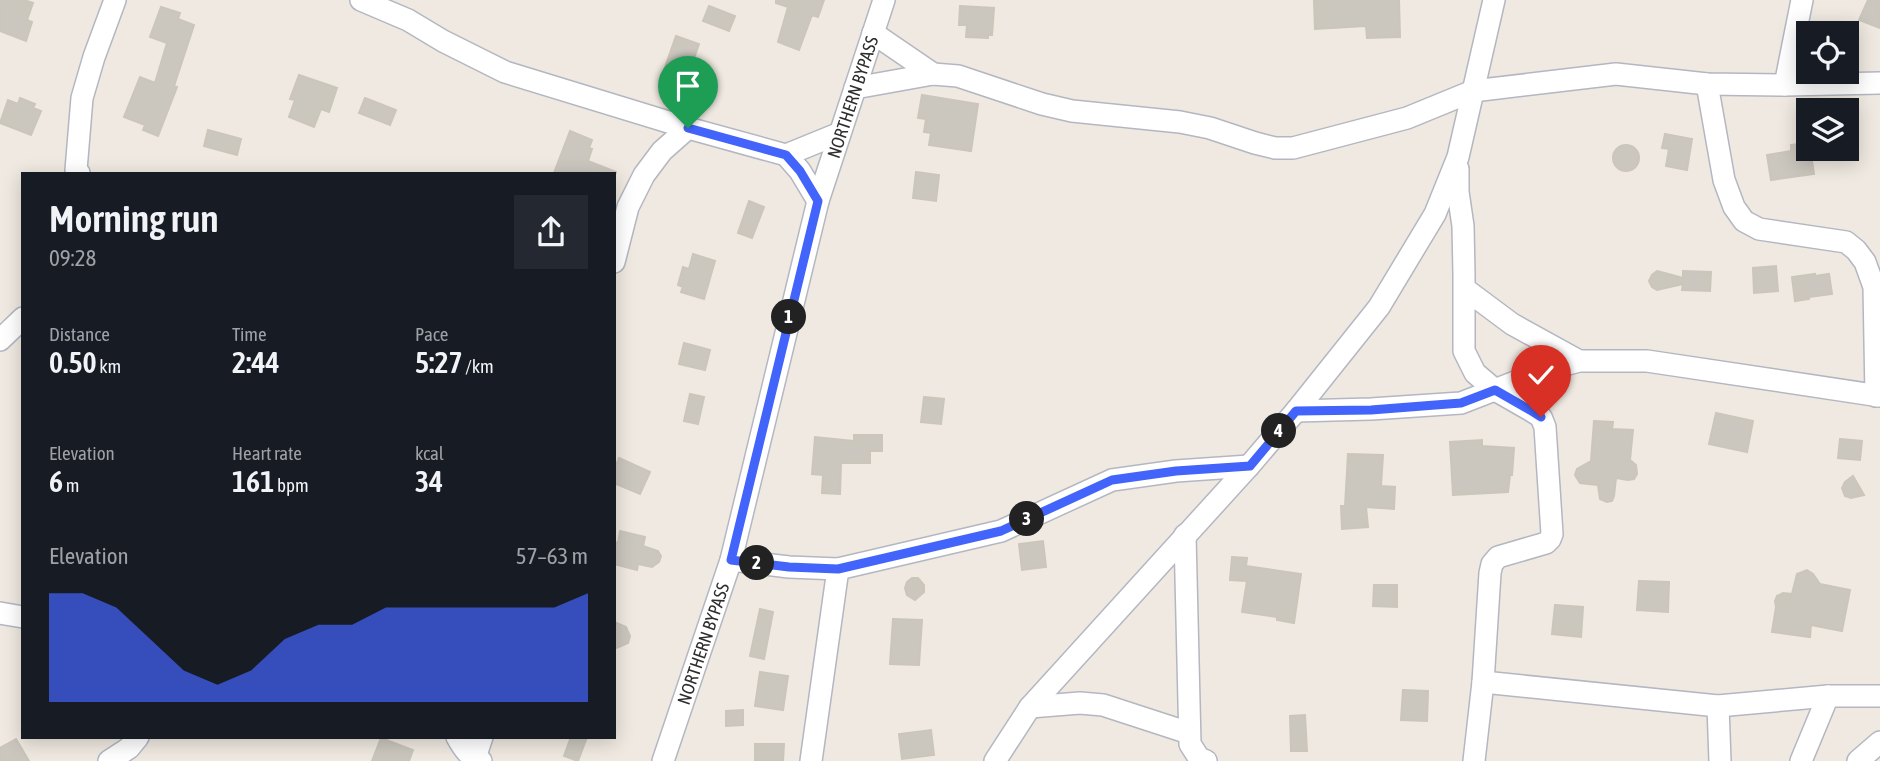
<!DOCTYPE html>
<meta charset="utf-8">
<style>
body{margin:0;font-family:"Asap Condensed",sans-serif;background:#242831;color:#f1f3f6;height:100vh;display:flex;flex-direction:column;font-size:26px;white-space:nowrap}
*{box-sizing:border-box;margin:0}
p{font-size:23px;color:#9ea1a6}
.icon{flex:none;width:38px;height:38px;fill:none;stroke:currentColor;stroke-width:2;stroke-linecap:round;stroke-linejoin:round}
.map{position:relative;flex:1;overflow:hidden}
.panel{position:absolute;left:21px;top:172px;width:595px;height:567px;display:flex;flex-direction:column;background:#171b24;border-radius:0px;box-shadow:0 4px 18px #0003}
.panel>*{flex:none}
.tools{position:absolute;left:1796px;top:21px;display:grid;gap:14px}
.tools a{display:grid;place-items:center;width:63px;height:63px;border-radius:0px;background:#171b24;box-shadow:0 4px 18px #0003;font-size:35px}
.pin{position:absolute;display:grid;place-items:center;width:60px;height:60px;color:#fff;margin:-72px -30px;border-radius:50% 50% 50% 0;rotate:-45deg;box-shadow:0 0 7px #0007}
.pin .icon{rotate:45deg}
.km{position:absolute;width:35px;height:35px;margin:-18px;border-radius:50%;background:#222;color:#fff;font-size:19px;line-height:35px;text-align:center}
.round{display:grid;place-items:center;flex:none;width:74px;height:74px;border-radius:0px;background:#242831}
.summary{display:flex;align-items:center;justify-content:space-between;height:119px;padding:0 28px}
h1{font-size:38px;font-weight:600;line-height:52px}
.figures{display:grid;grid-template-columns:repeat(3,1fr);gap:10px;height:119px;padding:7px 28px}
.figures div{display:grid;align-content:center}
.figures b{font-size:30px;font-weight:600}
.figures small{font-size:19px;font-weight:400}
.figures p{font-size:19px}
.chart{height:196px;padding:14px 28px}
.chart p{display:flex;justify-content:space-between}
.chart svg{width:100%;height:126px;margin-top:7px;fill:#4264fb;opacity:.7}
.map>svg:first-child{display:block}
.building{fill:#cbc7bf;stroke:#cbc5ba;stroke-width:2}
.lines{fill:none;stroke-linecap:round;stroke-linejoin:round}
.minor-casing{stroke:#b4b7c1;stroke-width:24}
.minor{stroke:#fff;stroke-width:21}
.route-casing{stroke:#fff;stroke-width:14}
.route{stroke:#4264fb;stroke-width:9}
.labels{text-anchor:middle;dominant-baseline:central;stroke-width:5;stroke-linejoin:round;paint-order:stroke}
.street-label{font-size:18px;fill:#2e2e2e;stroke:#fff}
</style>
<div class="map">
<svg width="1880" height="761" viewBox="0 0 1880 761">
<rect width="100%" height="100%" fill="#efe9e1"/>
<path class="building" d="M 0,0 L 24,0 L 33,3 L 27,20 L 32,22 L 26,41 L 0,31 Z
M 776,0 L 824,0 L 818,17 L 812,15 L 799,50 L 778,42 L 788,7 L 776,3 Z
M 1314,0 L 1399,0 L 1400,37 L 1367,38 L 1366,26 L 1315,29 Z
M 1868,0 L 1880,0 L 1880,28 L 1859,20 Z
M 709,6 L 735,16 L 729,31 L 703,21 Z
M 960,6 L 994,8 L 992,35 L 988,35 L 988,38 L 966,37 L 967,25 L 959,25 Z
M 161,7 L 180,13 L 178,19 L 194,25 L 174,86 L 177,87 L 158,136 L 143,130 L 145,125 L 124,117 L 140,77 L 155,83 L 167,43 L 150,37 Z
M 676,36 L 699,44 L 692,64 L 696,65 L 691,79 L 664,70 Z
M 299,75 L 337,88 L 329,112 L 321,109 L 314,127 L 289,117 L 295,100 L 290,99 Z
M 922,95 L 978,104 L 971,151 L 929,145 L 931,133 L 924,132 L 926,119 L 918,118 Z
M 20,98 L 35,104 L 33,108 L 41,111 L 31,135 L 0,123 L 8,100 L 18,104 Z
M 365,98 L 396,110 L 390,125 L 359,113 Z
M 208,130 L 241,139 L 237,155 L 204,146 Z
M 570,131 L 592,140 L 589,148 L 592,149 L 588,161 L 616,172 L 616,173 L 554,173 Z
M 1665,134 L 1692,139 L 1687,170 L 1666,166 L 1669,149 L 1662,148 Z
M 1808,143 L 1808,149 L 1810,149 L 1814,174 L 1771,180 L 1767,155 L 1791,151 L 1791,145 Z
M1613 158a13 13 0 1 1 26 0a13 13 0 1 1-26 0Z
M 916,172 L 939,175 L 936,201 L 913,198 Z
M 749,201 L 764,207 L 752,238 L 738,233 Z
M 693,254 L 715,261 L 704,299 L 681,292 L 683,287 L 678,285 L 683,267 L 689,269 Z
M 1776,266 L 1778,291 L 1754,293 L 1753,268 Z
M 1657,271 L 1683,278 L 1683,271 L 1711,272 L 1710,291 L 1682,290 L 1683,284 L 1657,290 L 1652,287 L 1649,281 L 1652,275 Z
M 1815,274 L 1815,276 L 1829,274 L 1832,294 L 1809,297 L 1809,299 L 1795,301 L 1792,277 Z
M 684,343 L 710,350 L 705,370 L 679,364 Z
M 690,394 L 704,397 L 698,424 L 684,421 Z
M 924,397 L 944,399 L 941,424 L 921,422 Z
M 1716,413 L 1753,421 L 1747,452 L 1709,444 Z
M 1594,421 L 1613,422 L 1612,429 L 1633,430 L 1630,460 L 1636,465 L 1637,474 L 1634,479 L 1628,480 L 1616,478 L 1614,496 L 1612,501 L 1607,502 L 1600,499 L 1598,485 L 1580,483 L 1575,475 L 1577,469 L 1591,461 Z
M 854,435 L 882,435 L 882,451 L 870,451 L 870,463 L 841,463 L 840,494 L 822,493 L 823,475 L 812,474 L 815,437 L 854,441 Z
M 1840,439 L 1862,441 L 1860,460 L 1838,458 Z
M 1482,440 L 1482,446 L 1514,448 L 1512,475 L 1510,475 L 1508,492 L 1453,495 L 1450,442 Z
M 1348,454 L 1383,455 L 1381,486 L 1395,487 L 1394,509 L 1366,507 L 1368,527 L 1342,529 L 1341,506 L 1345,506 Z
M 619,458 L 650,472 L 640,494 L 614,483 L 614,470 Z
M 1853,476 L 1864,495 L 1851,498 L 1845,496 L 1842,488 L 1845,482 Z
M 620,531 L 645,537 L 643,546 L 658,551 L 661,556 L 659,562 L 652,567 L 638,564 L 637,570 L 614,564 L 614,542 L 618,543 Z
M 1043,541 L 1046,567 L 1022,570 L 1019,544 Z
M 1232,557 L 1247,558 L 1246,566 L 1301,574 L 1294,623 L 1277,620 L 1277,617 L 1242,612 L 1247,581 L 1230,580 Z
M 1807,570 L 1813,574 L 1820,584 L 1850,590 L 1842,631 L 1811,625 L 1810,637 L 1772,632 L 1776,607 L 1775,601 L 1777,596 L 1783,593 L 1792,594 L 1797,574 Z
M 912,578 L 918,578 L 924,585 L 924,592 L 915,600 L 907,595 L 905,588 L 907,582 Z
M 1639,581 L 1669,582 L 1668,612 L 1637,610 Z
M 1374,585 L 1397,585 L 1397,607 L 1373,606 Z
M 1555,605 L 1583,607 L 1581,637 L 1552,634 Z
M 760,609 L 773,612 L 764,659 L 750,656 Z
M 893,619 L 922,620 L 919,665 L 890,664 Z
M 614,622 L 626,627 L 630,636 L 628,643 L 614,649 Z
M 760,672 L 788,676 L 783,710 L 755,706 Z
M 1403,690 L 1428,691 L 1427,721 L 1401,720 Z
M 743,710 L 743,725 L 726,726 L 726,711 Z
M 1305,715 L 1307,751 L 1291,751 L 1290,716 Z
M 931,730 L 934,755 L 902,759 L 899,734 Z
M 571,737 L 587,737 L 578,761 L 564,756 Z
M 381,738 L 413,750 L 409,761 L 372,761 Z
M 16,739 L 29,761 L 0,761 L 0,748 Z
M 755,744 L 784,744 L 783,761 L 755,761 Z"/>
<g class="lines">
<g class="minor-casing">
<g id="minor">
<path d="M 361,0 L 408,20 L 443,41 L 505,72 L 688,128 L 786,155 L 800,171 L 818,201"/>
<path d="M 873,33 L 933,74"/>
<path d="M 1707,84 L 1724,180 L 1734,207 L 1744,221 L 1759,229 L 1846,242 L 1856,250 L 1865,262 L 1874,287 L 1876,396"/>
<path d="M 1785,85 L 1802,0"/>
<path d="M 855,88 L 933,74 L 958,76 L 1042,104 L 1072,111 L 1180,122 L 1210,128 L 1255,143 L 1275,148 L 1293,148 L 1407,118 L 1473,91 L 1616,74 L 1707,84 L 1785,85 L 1880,83"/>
<path d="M 786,155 L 840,133"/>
<path d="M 1458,169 L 1458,192 L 1463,226 L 1464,274 L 1464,351 L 1475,373 L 1495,390 L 1530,410 L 1541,417 L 1545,427 L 1552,534 L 1550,539 L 1546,543 L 1498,557 L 1492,564 L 1490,573 L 1483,682 L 1474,761"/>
<path d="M 79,173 L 76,170 L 82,98 L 94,57 L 115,0"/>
<path d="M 614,262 L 628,207 L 644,175 L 662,151 L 688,128"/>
<path d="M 1465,289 L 1512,324 L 1579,361"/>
<path d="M 0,340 L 23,318"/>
<path d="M 1296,411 L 1371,409 L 1461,403 L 1546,370 L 1579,361 L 1647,361 L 1880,396"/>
<path d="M 1185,535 L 1190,744 L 1199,758 L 1206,761"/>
<path d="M 731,560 L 789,567 L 838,569 L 1001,531 L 1112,480 L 1176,471 L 1249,466"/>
<path d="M 0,613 L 23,617"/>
<path d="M 1483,682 L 1718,706 L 1828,696 L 1880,696"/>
<path d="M 1718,706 L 1720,761"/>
<path d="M 1030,707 L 1080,703 L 1103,705 L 1189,733"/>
<path d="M 457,737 C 463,748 469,757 481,761"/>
<path d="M 109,761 L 129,748 L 138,737"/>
<path d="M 474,761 L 482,737"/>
<path id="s1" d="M 663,761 L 731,560 L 818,201 L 884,0"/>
<path d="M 811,761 L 838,569"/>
<path d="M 995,761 L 1030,707 L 1249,466 L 1296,411 L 1379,307 L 1435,214 L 1458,157 L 1494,0"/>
<path d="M 1801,761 L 1828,696"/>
<path d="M 1858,761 L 1880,742"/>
</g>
</g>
<use href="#minor" class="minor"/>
</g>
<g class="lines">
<g class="route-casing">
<path id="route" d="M 688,128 L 786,155 L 800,171 L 818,201 L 731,560 L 789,567 L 838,569 L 1001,531 L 1112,480 L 1176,471 L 1250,466 L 1296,411 L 1371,410 L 1461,403 L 1495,390 L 1530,410 L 1541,417"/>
</g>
<use href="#route" class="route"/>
</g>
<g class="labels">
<g class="street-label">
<text stroke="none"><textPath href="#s1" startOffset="691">NORTHERN BYPASS</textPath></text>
<text stroke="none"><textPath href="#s1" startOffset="124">NORTHERN BYPASS</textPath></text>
</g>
</g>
</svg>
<div class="tools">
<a><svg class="icon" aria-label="locate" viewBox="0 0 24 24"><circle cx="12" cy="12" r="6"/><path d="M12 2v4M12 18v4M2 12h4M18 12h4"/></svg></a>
<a><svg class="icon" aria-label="layers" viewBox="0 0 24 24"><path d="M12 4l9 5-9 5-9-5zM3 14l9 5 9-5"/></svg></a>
</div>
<div class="pin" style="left:688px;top:128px;background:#1e9e55"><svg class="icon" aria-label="arrive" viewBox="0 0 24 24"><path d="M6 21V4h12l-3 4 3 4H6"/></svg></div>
<div class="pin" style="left:1541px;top:417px;background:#d93025"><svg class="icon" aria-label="check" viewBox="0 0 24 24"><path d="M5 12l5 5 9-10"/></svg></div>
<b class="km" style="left:789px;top:317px">1</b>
<b class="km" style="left:757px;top:563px">2</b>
<b class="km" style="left:1027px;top:519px">3</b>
<b class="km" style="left:1279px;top:431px">4</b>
<section class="panel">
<div class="summary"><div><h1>Morning run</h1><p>09:28</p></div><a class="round"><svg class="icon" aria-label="share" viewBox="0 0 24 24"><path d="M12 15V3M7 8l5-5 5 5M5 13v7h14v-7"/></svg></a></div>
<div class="figures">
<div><p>Distance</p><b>0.50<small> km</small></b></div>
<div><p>Time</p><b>2:44</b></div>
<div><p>Pace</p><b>5:27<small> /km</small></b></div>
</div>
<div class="figures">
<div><p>Elevation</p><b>6<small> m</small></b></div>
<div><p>Heart rate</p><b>161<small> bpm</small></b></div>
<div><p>kcal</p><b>34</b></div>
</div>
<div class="chart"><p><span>Elevation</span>57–63 m</p>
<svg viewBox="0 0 160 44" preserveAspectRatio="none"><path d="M0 44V6L10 6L20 11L30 22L40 33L50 38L60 33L70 22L80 17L90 17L100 11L110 11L120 11L130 11L140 11L150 11L160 6V44z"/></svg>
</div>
</section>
</div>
